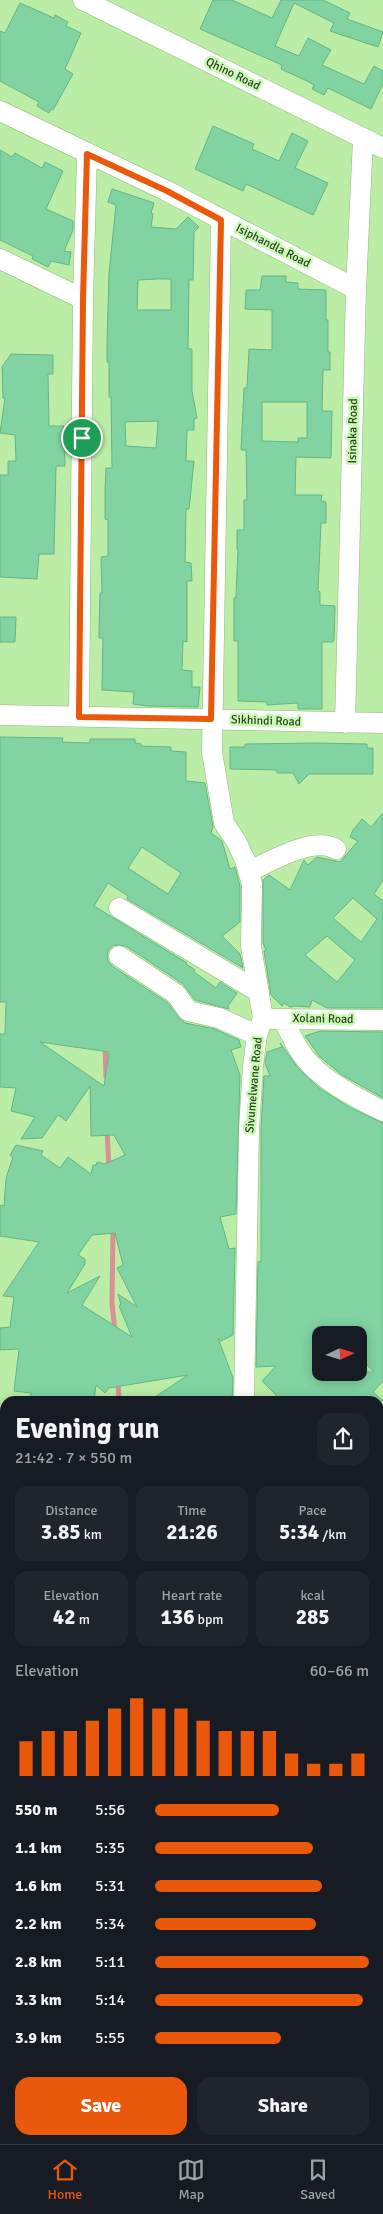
<!DOCTYPE html>
<meta charset="utf-8">
<style>
body{margin:0;font-family:Signika,sans-serif;background:#20242c;color:#f1f3f6;height:100vh;display:flex;flex-direction:column;font-size:19px;white-space:nowrap}
*{box-sizing:border-box;margin:0}
p{font-size:16px;color:#9ea1a6}
.icon{flex:none;width:28px;height:28px;fill:none;stroke:currentColor;stroke-width:2;stroke-linecap:round;stroke-linejoin:round}
.map{position:relative;flex:1;overflow:hidden}
.side{position:absolute;left:0px;top:1396px;width:384px;height:749px;display:flex;flex-direction:column;background:#171b24;border-radius:15px 15px 0 0;box-shadow:0 2px 12px #0003}
.side>*{flex:none}
.needle{width:32px;rotate:86deg}
.buttons{position:absolute;left:312px;top:1326px;display:grid;gap:10px}
.buttons a{display:grid;place-items:center;width:55px;height:55px;border-radius:10px;background:#171b24;box-shadow:0 2px 12px #0003;font-size:25px}
.pin{position:absolute;display:grid;place-items:center;width:42px;height:42px;color:#fff;margin:-21px;border:2px solid #fff;border-radius:50%;box-shadow:0 1px 5px #0007}
.round{display:grid;place-items:center;flex:none;width:52px;height:52px;border-radius:15px;background:#20242c}
.head{display:flex;align-items:center;justify-content:space-between;height:85px;padding:0 15px}
h1{font-size:28px;font-weight:800;line-height:38px}
.metrics{display:grid;grid-template-columns:repeat(3,1fr);gap:8px;height:85px;padding:5px 15px}
.metrics div{display:grid;align-content:center;border-radius:12px;background:#20242c;text-align:center}
.metrics b{font-size:21px;font-weight:800}
.metrics small{font-size:14px;font-weight:400}
.metrics p{font-size:14px}
.chart{height:140px;padding:10px 15px}
.chart p{display:flex;justify-content:space-between}
.chart svg{width:100%;height:90px;margin-top:5px;stroke:#ea580c;stroke-width:6}
.cta{display:flex;gap:10px;margin-top:auto;padding:10px 15px}
.cta a{flex:1;height:58px;border-radius:15px;background:#ea580c;color:#fff;font-size:20px;font-weight:800;line-height:58px;text-align:center}
.cta a+a{background:#20242c;color:#f1f3f6}
ul{padding:0 15px;list-style:none;font-size:16px}
li{display:grid;grid-template-columns:80px 60px 1fr;align-items:center;height:38px}
li i{height:12px;border-radius:6px;background:#ea580c}
.tabs{display:flex;justify-content:space-around;align-items:center;height:70px;border-top:1px solid #363941;background:#171b24;font-size:14px;color:#9ea1a6}
.tabs a{display:grid;justify-items:center;gap:2px}
.tabs .active{color:#ea580c}
.map>svg:first-child{display:block}
.lines{fill:none;stroke-linecap:round;stroke-linejoin:round}
.stream{stroke:#d89194;stroke-width:5}
.building{fill:#81d3a2;stroke:#64b586;fill-rule:evenodd}
.lane-casing{stroke:#8cbb78;stroke-width:11}
.street-casing{stroke:#8cbb78;stroke-width:21}
.lane{stroke:#fff;stroke-width:10}
.street{stroke:#fff;stroke-width:20}
.route-casing{stroke:#fff;stroke-width:10}
.route{stroke:#ea580c;stroke-width:6}
.labels{text-anchor:middle;dominant-baseline:central;stroke-width:5;stroke-linejoin:round;paint-order:stroke}
.street-label{font-size:12px;fill:#2d4125;stroke:#c9fbb4}
</style>
<div class="map">
<svg width="383" height="2144" viewBox="0 0 383 2144">
<rect width="100%" height="100%" fill="#bceda7"/>
<g class="lines">
<path class="stream" d="M 105,1045 L 106,1077
M 107,1130 L 109,1169
M 113,1228 L 112,1303 L 115,1332
M 118,1380 L 119,1401
M 379,1718 L 383,1720
M 0,1753 L 5,1751"/>
</g>
<path class="building" d="M 213,0 L 232,0 L 272,18 L 281,0 L 323,0 L 350,13 L 347,19 L 383,32 L 378,47 L 330,31 L 334,23 L 294,3 L 275,46 L 299,56 L 308,38 L 331,50 L 322,65 L 364,84 L 374,66 L 383,71 L 383,84 L 371,109 L 328,88 L 324,95 L 312,89 L 314,85 L 307,81 L 281,69 L 282,65 L 200,29 Z
M 20,3 L 54,18 L 55,15 L 68,22 L 66,26 L 81,33 L 65,69 L 73,74 L 53,110 L 51,109 L 49,113 L 37,106 L 39,102 L 0,81 L 0,31 L 5,33 Z
M 213,126 L 254,144 L 252,149 L 279,161 L 292,133 L 308,141 L 295,168 L 328,183 L 313,215 L 246,184 L 243,191 L 195,169 Z
M 0,150 L 12,157 L 15,153 L 42,168 L 45,162 L 63,171 L 46,209 L 73,221 L 73,230 L 64,251 L 71,252 L 69,265 L 51,261 L 48,267 L 32,259 L 33,256 L 0,240 Z
M 112,189 L 154,203 L 151,213 L 153,214 L 151,227 L 176,229 L 188,217 L 199,227 L 194,232 L 193,280 L 189,280 L 188,349 L 192,349 L 192,391 L 197,418 L 194,419 L 194,430 L 187,430 L 186,461 L 194,461 L 189,509 L 186,509 L 185,562 L 191,563 L 192,581 L 187,581 L 187,642 L 183,641 L 182,670 L 192,671 L 192,687 L 200,687 L 198,707 L 147,706 L 133,704 L 134,692 L 102,690 L 103,638 L 99,638 L 99,630 L 100,593 L 102,593 L 101,557 L 108,556 L 108,520 L 105,519 L 105,491 L 106,468 L 112,468 L 111,397 L 109,397 L 109,362 L 107,362 L 107,342 L 109,273 L 116,205 L 108,202 ZM 157,279 L 171,279 L 171,310 L 137,310 L 138,280 ZM 158,421 L 156,448 L 126,446 L 125,422 Z
M 262,276 L 286,276 L 286,282 L 298,283 L 298,289 L 326,290 L 326,320 L 328,320 L 328,352 L 330,352 L 330,370 L 323,370 L 322,411 L 332,411 L 331,458 L 296,457 L 295,495 L 322,495 L 321,501 L 326,502 L 326,523 L 321,523 L 318,591 L 320,592 L 320,605 L 335,606 L 334,640 L 333,642 L 322,642 L 322,709 L 298,709 L 298,703 L 267,705 L 267,702 L 238,701 L 238,641 L 234,641 L 234,598 L 236,597 L 238,549 L 237,549 L 237,530 L 244,530 L 244,500 L 247,500 L 246,450 L 241,450 L 244,388 L 247,388 L 249,349 L 272,350 L 272,310 L 245,309 L 246,290 L 260,290 ZM 262,402 L 307,402 L 307,438 L 298,438 L 298,442 L 262,441 Z
M 11,354 L 53,355 L 53,374 L 48,374 L 49,426 L 64,426 L 65,466 L 56,466 L 54,554 L 39,554 L 37,579 L 0,577 L 0,475 L 8,475 L 8,461 L 16,461 L 15,435 L 0,433 L 5,398 L 3,398 L 2,367 Z
M 0,617 L 16,617 L 15,642 L 0,642 Z
M 0,737 L 63,738 L 62,742 L 90,743 L 90,739 L 135,739 L 135,743 L 141,744 L 141,746 L 171,747 L 171,751 L 186,752 L 186,781 L 205,783 L 213,827 L 211,833 L 222,841 L 230,869 L 235,867 L 240,886 L 240,922 L 222,936 L 240,954 L 243,968 L 127,899 L 128,896 L 108,883 L 94,906 L 187,963 L 186,964 L 195,970 L 194,972 L 216,988 L 220,982 L 237,993 L 228,1006 L 229,1009 L 195,1000 L 183,984 L 126,946 L 114,945 L 109,949 L 107,955 L 108,961 L 112,966 L 168,1003 L 179,1018 L 185,1023 L 215,1029 L 239,1040 L 241,1047 L 231,1050 L 240,1075 L 236,1214 L 220,1217 L 229,1249 L 235,1248 L 233,1335 L 221,1341 L 218,1338 L 233,1378 L 232,1401 L 149,1401 L 188,1375 L 109,1388 L 105,1393 L 96,1385 L 94,1401 L 47,1398 L 47,1401 L 30,1401 L 31,1393 L 14,1391 L 19,1349 L 0,1350 L 0,1328 L 10,1327 L 14,1297 L 3,1296 L 39,1242 L 0,1236 L 0,1205 L 4,1206 L 6,1178 L 13,1157 L 10,1155 L 16,1145 L 43,1151 L 41,1155 L 60,1168 L 68,1157 L 91,1174 L 93,1165 L 96,1165 L 97,1162 L 105,1164 L 125,1155 L 114,1135 L 91,1136 L 90,1086 L 66,1121 L 58,1115 L 42,1138 L 21,1139 L 35,1117 L 11,1111 L 16,1088 L 0,1087 L 0,1034 L 5,1034 L 6,1002 L 0,1002 ZM 142,847 L 181,873 L 168,894 L 128,868 ZM 40,1042 L 109,1052 L 104,1086 L 95,1080 ZM 115,1233 L 123,1265 L 117,1268 L 137,1307 L 118,1294 L 121,1305 L 119,1306 L 132,1337 L 82,1305 L 100,1276 L 67,1293 L 85,1264 L 85,1259 L 78,1255 L 92,1235 Z
M 317,743 L 367,744 L 367,748 L 373,748 L 373,774 L 309,774 L 299,784 L 293,773 L 277,773 L 277,770 L 230,769 L 230,747 L 245,747 L 245,744 Z
M 383,813 L 383,880 L 374,894 L 383,901 L 383,1008 L 327,1008 L 312,1000 L 310,1007 L 295,1006 L 290,1007 L 284,1003 L 282,1006 L 271,995 L 264,951 L 266,950 L 263,943 L 263,880 L 269,875 L 290,890 L 304,860 L 308,865 L 317,857 L 340,862 L 358,841 L 350,837 L 353,830 L 362,819 L 371,827 ZM 353,898 L 377,919 L 361,942 L 333,918 ZM 327,936 L 355,960 L 337,982 L 305,955 Z
M 320,1031 L 383,1032 L 383,1098 L 342,1075 L 320,1057 L 305,1036 Z
M 280,1043 L 298,1068 L 319,1088 L 349,1107 L 383,1123 L 383,1381 L 373,1392 L 383,1401 L 282,1401 L 262,1381 L 276,1366 L 256,1367 L 258,1262 L 261,1261 L 261,1129 L 264,1076 L 270,1076 L 265,1063 L 267,1052 L 282,1047 ZM 321,1335 L 359,1335 L 359,1357 L 374,1372 L 321,1372 L 321,1357 L 315,1346 L 321,1344 Z"/>
<g class="lines">
<g class="lane-casing">
<path id="lane" d="M 0,1968 L 5,1970"/>
</g>
<g class="street-casing">
<path id="street" d="M 83,0 L 383,148
M 0,111 L 167,191 L 356,289
M 221,220 L 212,752 L 224,823 L 236,841 L 245,860 L 252,884 L 251,946 L 263,1018 L 257,1035 L 253,1066 L 249,1129 L 244,1401
M 0,259 L 83,299
M 0,715 L 383,723
M 79,717 L 83,299 L 87,154
M 345,723 L 356,289 L 363,139
M 250,871 C 271,861 313,836 336,849
M 119,908 L 259,992
M 119,956 L 176,994 L 188,1011 L 219,1018 L 257,1035
M 273,1019 L 383,1020
M 283,1019 C 291,1035 298,1052 311,1065 C 329,1084 360,1100 383,1111
M 379,1537 L 383,1538
M 379,1764 L 383,1768
M 0,1948 L 5,1947
M 379,1999 L 383,2002"/>
</g>
<use href="#lane" class="lane"/>
<use href="#street" class="street"/>
</g>
<g class="lines">
<g class="route-casing">
<path id="route" d="M 87,154 L 167,191 L 221,220 L 211,719 L 79,717 L 83,299 Z"/>
</g>
<use href="#route" class="route"/>
</g>
<g class="labels">
<g class="street-label">
<text transform="translate(233 74) rotate(26)">Qhino Road</text>
<text transform="translate(273 246) rotate(27)">Isiphandla Road</text>
<text transform="translate(353 431) rotate(-89)">Isinaka Road</text>
<text transform="translate(266 721) rotate(2)">Sikhindi Road</text>
<text transform="translate(323 1019) rotate(1)">Xolani Road</text>
<text transform="translate(254 1085) rotate(-85)">Sivumelwane Road</text>
</g>
</g>
</svg>
<div class="buttons">
<a><svg class="needle" viewBox="-14 -14 28 28"><path d="M0-13l5 13h-10z" fill="#e53935"/><path d="M0 13l5-13h-10z" fill="#9ea1a6"/></svg></a>
</div>
<div class="pin" style="left:82px;top:438px;background:#1e9e55"><svg class="icon" aria-label="arrive" viewBox="0 0 24 24"><path d="M6 21V4h12l-3 4 3 4H6"/></svg></div>
<section class="side">
<div class="head"><div><h1>Evening run</h1><p>21:42 · 7 × 550 m</p></div><a class="round"><svg class="icon" aria-label="share" viewBox="0 0 24 24"><path d="M12 15V3M7 8l5-5 5 5M5 13v7h14v-7"/></svg></a></div>
<div class="metrics">
<div><p>Distance</p><b>3.85<small> km</small></b></div>
<div><p>Time</p><b>21:26</b></div>
<div><p>Pace</p><b>5:34<small> /km</small></b></div>
</div>
<div class="metrics">
<div><p>Elevation</p><b>42<small> m</small></b></div>
<div><p>Heart rate</p><b>136<small> bpm</small></b></div>
<div><p>kcal</p><b>285</b></div>
</div>
<div class="chart"><p><span>Elevation</span>60–66 m</p>
<svg viewBox="0 0 160 44" preserveAspectRatio="none"><path d="M5 44V27M15 44V22M25 44V22M35 44V17M45 44V11M55 44V6M65 44V11M75 44V11M85 44V17M95 44V22M105 44V22M115 44V22M125 44V33M135 44V38M145 44V38M155 44V33"/></svg>
</div>
<ul>
<li><b>550 m</b>5:56<i style="width:58%"></i></li>
<li><b>1.1 km</b>5:35<i style="width:74%"></i></li>
<li><b>1.6 km</b>5:31<i style="width:78%"></i></li>
<li><b>2.2 km</b>5:34<i style="width:75%"></i></li>
<li><b>2.8 km</b>5:11<i style="width:100%"></i></li>
<li><b>3.3 km</b>5:14<i style="width:97%"></i></li>
<li><b>3.9 km</b>5:55<i style="width:59%"></i></li>
</ul>
<div class="cta"><a>Save</a><a>Share</a></div>
</section>
</div>
<nav class="tabs">
<a class="active"><svg class="icon" aria-label="home" viewBox="0 0 24 24"><path d="M3 11l9-7 9 7M6 9v11h12V9"/></svg>Home</a>
<a><svg class="icon" aria-label="map" viewBox="0 0 24 24"><path d="M3 6l6-2 6 2 6-2v14l-6 2-6-2-6 2zM9 4v14M15 6v14"/></svg>Map</a>
<a><svg class="icon" aria-label="saved" viewBox="0 0 24 24"><path d="M7 4h10v16l-5-4-5 4z"/></svg>Saved</a>
</nav>
